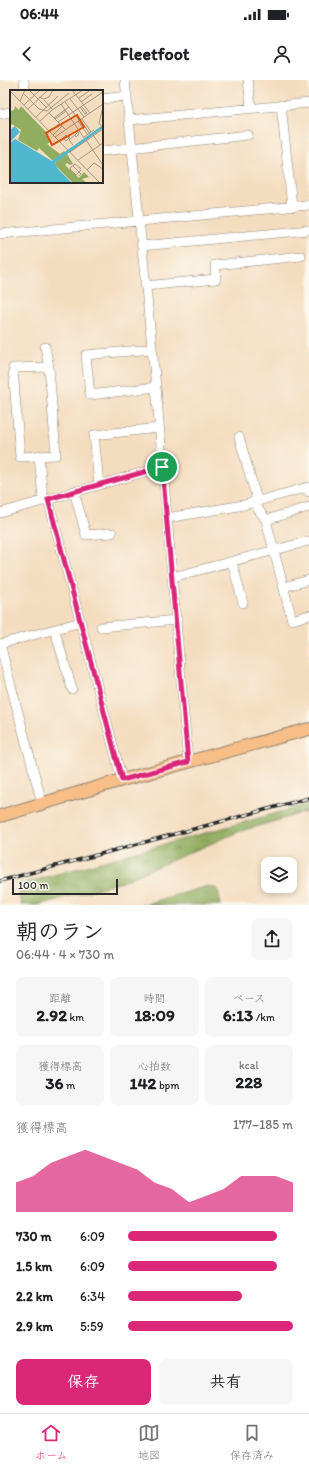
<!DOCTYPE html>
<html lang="ja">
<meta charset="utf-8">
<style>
body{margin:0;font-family:Itim,"Klee One",sans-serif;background:#f6f6f6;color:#202124;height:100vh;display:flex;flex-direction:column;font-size:15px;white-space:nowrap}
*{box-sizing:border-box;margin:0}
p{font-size:13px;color:#757577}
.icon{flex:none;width:22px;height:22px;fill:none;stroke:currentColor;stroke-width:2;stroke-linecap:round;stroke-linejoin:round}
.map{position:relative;height:825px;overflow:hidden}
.panel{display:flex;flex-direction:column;background:#fff;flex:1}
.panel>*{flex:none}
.buttons{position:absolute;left:261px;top:777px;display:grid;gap:8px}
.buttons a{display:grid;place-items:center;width:36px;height:36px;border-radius:8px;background:#fff;box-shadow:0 2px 6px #0003;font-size:20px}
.scale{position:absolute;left:12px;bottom:10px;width:106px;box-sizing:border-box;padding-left:4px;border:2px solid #2b2b2b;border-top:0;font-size:11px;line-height:14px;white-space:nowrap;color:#2b2b2b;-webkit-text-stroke:3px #fbf7ec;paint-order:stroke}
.pin{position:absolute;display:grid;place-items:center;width:34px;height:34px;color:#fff;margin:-17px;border:2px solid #fff;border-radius:50%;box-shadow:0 1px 4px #0007}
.round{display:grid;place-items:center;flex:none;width:42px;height:42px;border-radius:8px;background:#f6f6f6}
.headline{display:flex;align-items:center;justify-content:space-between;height:68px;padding:0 16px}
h1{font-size:22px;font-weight:700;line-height:30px}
.figures{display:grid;grid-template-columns:repeat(3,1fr);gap:6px;height:68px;padding:4px 16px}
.figures div{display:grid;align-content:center;border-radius:8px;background:#f6f6f6;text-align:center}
.figures b{font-size:17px;font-weight:700}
.figures small{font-size:11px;font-weight:400}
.figures p{font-size:11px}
.chart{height:112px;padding:8px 16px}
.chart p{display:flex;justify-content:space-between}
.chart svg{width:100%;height:72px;margin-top:4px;fill:#db2777;opacity:.7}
.primary-button{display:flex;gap:8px;margin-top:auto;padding:8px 16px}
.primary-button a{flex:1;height:46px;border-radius:8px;background:#db2777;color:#fff;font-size:16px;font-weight:700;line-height:46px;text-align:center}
.primary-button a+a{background:#f6f6f6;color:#202124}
ul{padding:0 16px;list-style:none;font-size:13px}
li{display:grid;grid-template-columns:64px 48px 1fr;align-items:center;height:30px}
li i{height:10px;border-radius:5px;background:#db2777}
.status{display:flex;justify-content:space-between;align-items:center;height:28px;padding:0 20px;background:#fff;direction:ltr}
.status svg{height:11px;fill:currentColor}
header{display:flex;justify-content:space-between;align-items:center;height:52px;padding:0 16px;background:#fff;font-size:18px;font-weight:700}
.tab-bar{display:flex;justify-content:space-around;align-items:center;height:56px;border-top:1px solid #e0e0e0;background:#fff;font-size:11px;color:#757577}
.tab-bar a{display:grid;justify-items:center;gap:2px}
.tab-bar .active{color:#db2777}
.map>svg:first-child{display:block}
.forest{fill:url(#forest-crowns);stroke:#5e6c46}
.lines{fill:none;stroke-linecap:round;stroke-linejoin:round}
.minor-casing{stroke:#908475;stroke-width:10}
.major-casing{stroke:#908475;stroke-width:14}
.minor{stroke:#fff;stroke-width:9}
.major{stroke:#f7be87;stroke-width:12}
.rail-casing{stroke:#2b2b2b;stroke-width:3.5}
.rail{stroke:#fbf7ec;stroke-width:2;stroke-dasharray:6;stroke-linecap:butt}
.route-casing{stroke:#fff;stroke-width:8}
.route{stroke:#db2777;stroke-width:5}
.inset-road{fill:none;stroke:#a49684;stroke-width:1}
.view{fill:#d5540f;fill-opacity:0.15;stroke:#d5540f;stroke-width:2}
.inset-edge{fill:none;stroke:#2b2b2b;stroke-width:2}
</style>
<div class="status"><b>06:44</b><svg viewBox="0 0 49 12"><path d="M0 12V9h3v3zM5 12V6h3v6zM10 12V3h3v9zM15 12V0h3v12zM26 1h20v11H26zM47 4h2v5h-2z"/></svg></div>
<header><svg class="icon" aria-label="back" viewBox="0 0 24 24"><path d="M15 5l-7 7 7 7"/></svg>Fleetfoot<svg class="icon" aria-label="person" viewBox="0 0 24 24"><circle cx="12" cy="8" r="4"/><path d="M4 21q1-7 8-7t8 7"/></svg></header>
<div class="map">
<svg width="309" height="825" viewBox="0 0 309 825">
<defs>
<pattern id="forest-crowns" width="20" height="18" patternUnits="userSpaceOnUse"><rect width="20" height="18" fill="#90ad60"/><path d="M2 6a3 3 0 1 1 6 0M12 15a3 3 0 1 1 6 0" fill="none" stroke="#768d4f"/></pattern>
</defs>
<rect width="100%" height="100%" fill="#fbf7ec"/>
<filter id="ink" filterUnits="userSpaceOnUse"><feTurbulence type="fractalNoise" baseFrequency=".025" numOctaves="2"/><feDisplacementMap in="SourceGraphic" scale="8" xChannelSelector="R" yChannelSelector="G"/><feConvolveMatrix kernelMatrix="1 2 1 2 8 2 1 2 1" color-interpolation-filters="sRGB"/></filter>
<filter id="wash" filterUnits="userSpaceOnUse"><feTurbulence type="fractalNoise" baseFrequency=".012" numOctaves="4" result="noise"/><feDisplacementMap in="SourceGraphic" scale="16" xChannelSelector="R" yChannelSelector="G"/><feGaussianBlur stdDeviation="0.9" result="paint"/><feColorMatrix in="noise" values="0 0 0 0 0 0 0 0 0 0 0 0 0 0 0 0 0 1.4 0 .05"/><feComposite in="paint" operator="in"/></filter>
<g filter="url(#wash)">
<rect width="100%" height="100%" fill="#f4ddbf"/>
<path class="forest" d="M 309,724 L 309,731 L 238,752 L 119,803 L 37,825 L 21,825 L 18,805 Z
M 208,806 L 218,809 L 221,825 L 141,825 Z"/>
</g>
<g filter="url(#ink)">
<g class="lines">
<g class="minor-casing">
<path id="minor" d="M 24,0 L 25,11
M 125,0 L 156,307 L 188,682
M 248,0 L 251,27
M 102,19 L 127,16
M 281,25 L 292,126
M 0,34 L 11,32
M 129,40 L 309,23
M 102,71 L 248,55
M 0,154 L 309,125
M 142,166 L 309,150
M 145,206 L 216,199 L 215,185 L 301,176
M 45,267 L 49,287 L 56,375 L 20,377 L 13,288 L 49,287
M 152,269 L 86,275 L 90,315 L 156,307
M 239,357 L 257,420
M 39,375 L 43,420
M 99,404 L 94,355 L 159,348
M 74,411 L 86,455 L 112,453
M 48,419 L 122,700
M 253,422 L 266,440
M 309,427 L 266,440 L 292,540 L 309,535
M 0,433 L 162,387
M 167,438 L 244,425 L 308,407 L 309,412
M 232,482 L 243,523
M 173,497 L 309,461
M 284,507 L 309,500
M 101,547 L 177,540
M 55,551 L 72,609
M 0,564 L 42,723
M 0,564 L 81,542"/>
</g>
<g class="major-casing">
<path id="major" d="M 0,736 L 122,700 L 309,649"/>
</g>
<use href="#minor" class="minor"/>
<use href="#major" class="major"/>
<g class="rail-casing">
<path id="rail" d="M 0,801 L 309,718"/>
</g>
<use href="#rail" class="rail"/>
</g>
</g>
<g class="lines" filter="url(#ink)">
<g class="route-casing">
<path id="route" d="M 162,387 L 188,682 L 122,700 L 48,419 Z"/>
</g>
<use href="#route" class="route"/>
</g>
<g transform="translate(10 10)">
<rect width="93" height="93" fill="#f4ddbf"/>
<path d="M 5,16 L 9,20 L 11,16 L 36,42 L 35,44 L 41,51 L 37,54 L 50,64 L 54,61 L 37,43 L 55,62 L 43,71 L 29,58 L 27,61 L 8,50 L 11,40 L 2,34 L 0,36 L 0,21 L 4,20 ZM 57,64 L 63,74 L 60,75 L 57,73 L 55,75 L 69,88 L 74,82 L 79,87 L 72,89 L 77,93 L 63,93 L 47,77 L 45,73 Z" fill="#90ad60"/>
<path d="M 93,35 L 93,38 L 45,73 L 48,79 L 62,93 L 0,93 L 0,53 L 5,49 L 42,71 ZM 5,36 L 10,42 L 0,52 L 0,40 Z" fill="#50b8ce"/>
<path class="inset-road" d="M 19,0 L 37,18M 62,0 L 80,23M 0,1 L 90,93M 14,4 L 29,19 L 37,21 L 59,3M 29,7 L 34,9 L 39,7 L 43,0M 69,8 L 79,1M 60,9 L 74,27M 34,10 L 42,19M 10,11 L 15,0M 55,12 L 69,30M 71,12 L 82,4M 51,14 L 74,48M 14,15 L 30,0M 70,17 L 75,24 L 77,23 L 71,16M 93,17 L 89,33 L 93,39M 18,19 L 38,0M 39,23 L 56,40M 26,27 L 48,6M 44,28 L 59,17M 45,29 L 56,21M 72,29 L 81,42M 70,30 L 80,44M 30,31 L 42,20 L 73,0M 68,31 L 78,45M 48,32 L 93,2M 40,42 L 50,33M 68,42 L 69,44 L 66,47 L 65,45 ZM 43,45 L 52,36M 83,45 L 90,55M 58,46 L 60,47 L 56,51 L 53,48 L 56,45 L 59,48M 45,47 L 93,14M 74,47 L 84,40M 76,50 L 93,75M 63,55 L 59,50 L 65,45M 60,62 L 93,39M 68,70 L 93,53M 63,76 L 71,84 L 69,86M 61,77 L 60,79 L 66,85 L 71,80M 61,77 L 65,74 L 71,79M 77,80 L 84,73 L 93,79"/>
<path class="view" d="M 67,25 L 74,37 L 42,55 L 36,43 Z"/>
<rect width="93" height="93" class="inset-edge"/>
</g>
</svg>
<div class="buttons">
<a><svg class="icon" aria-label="layers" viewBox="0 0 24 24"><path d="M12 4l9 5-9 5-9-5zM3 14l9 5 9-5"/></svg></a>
</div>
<div class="scale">100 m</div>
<div class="pin" style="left:162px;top:387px;background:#1e9e55"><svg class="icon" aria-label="arrive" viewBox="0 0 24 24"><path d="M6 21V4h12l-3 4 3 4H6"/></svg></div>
</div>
<section class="panel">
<div class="headline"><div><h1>朝のラン</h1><p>06:44 · 4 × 730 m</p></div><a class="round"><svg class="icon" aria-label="share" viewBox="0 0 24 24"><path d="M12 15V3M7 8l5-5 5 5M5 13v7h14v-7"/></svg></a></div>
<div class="figures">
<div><p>距離</p><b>2.92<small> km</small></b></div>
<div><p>時間</p><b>18:09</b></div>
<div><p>ペース</p><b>6:13<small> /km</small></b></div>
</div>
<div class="figures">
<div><p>獲得標高</p><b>36<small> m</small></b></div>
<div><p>心拍数</p><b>142<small> bpm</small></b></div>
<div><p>kcal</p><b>228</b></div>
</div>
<div class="chart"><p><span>獲得標高</span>177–185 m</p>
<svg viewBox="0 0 160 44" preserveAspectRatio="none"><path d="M0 44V26L10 22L20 14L30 10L40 6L50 10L60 14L70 18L80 26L90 30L100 38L110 34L120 30L130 22L140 22L150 22L160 26V44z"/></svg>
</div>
<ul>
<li><b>730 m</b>6:09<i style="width:90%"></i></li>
<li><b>1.5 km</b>6:09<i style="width:90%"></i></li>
<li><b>2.2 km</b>6:34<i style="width:69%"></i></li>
<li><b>2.9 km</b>5:59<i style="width:100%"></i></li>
</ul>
<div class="primary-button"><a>保存</a><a>共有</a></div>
</section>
<nav class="tab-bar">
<a class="active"><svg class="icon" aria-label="home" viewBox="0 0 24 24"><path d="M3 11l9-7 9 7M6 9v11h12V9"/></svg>ホーム</a>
<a><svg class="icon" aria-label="map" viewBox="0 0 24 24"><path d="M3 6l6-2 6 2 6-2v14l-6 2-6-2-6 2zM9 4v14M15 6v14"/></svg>地図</a>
<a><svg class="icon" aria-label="saved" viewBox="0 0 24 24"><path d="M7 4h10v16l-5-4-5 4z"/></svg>保存済み</a>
</nav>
